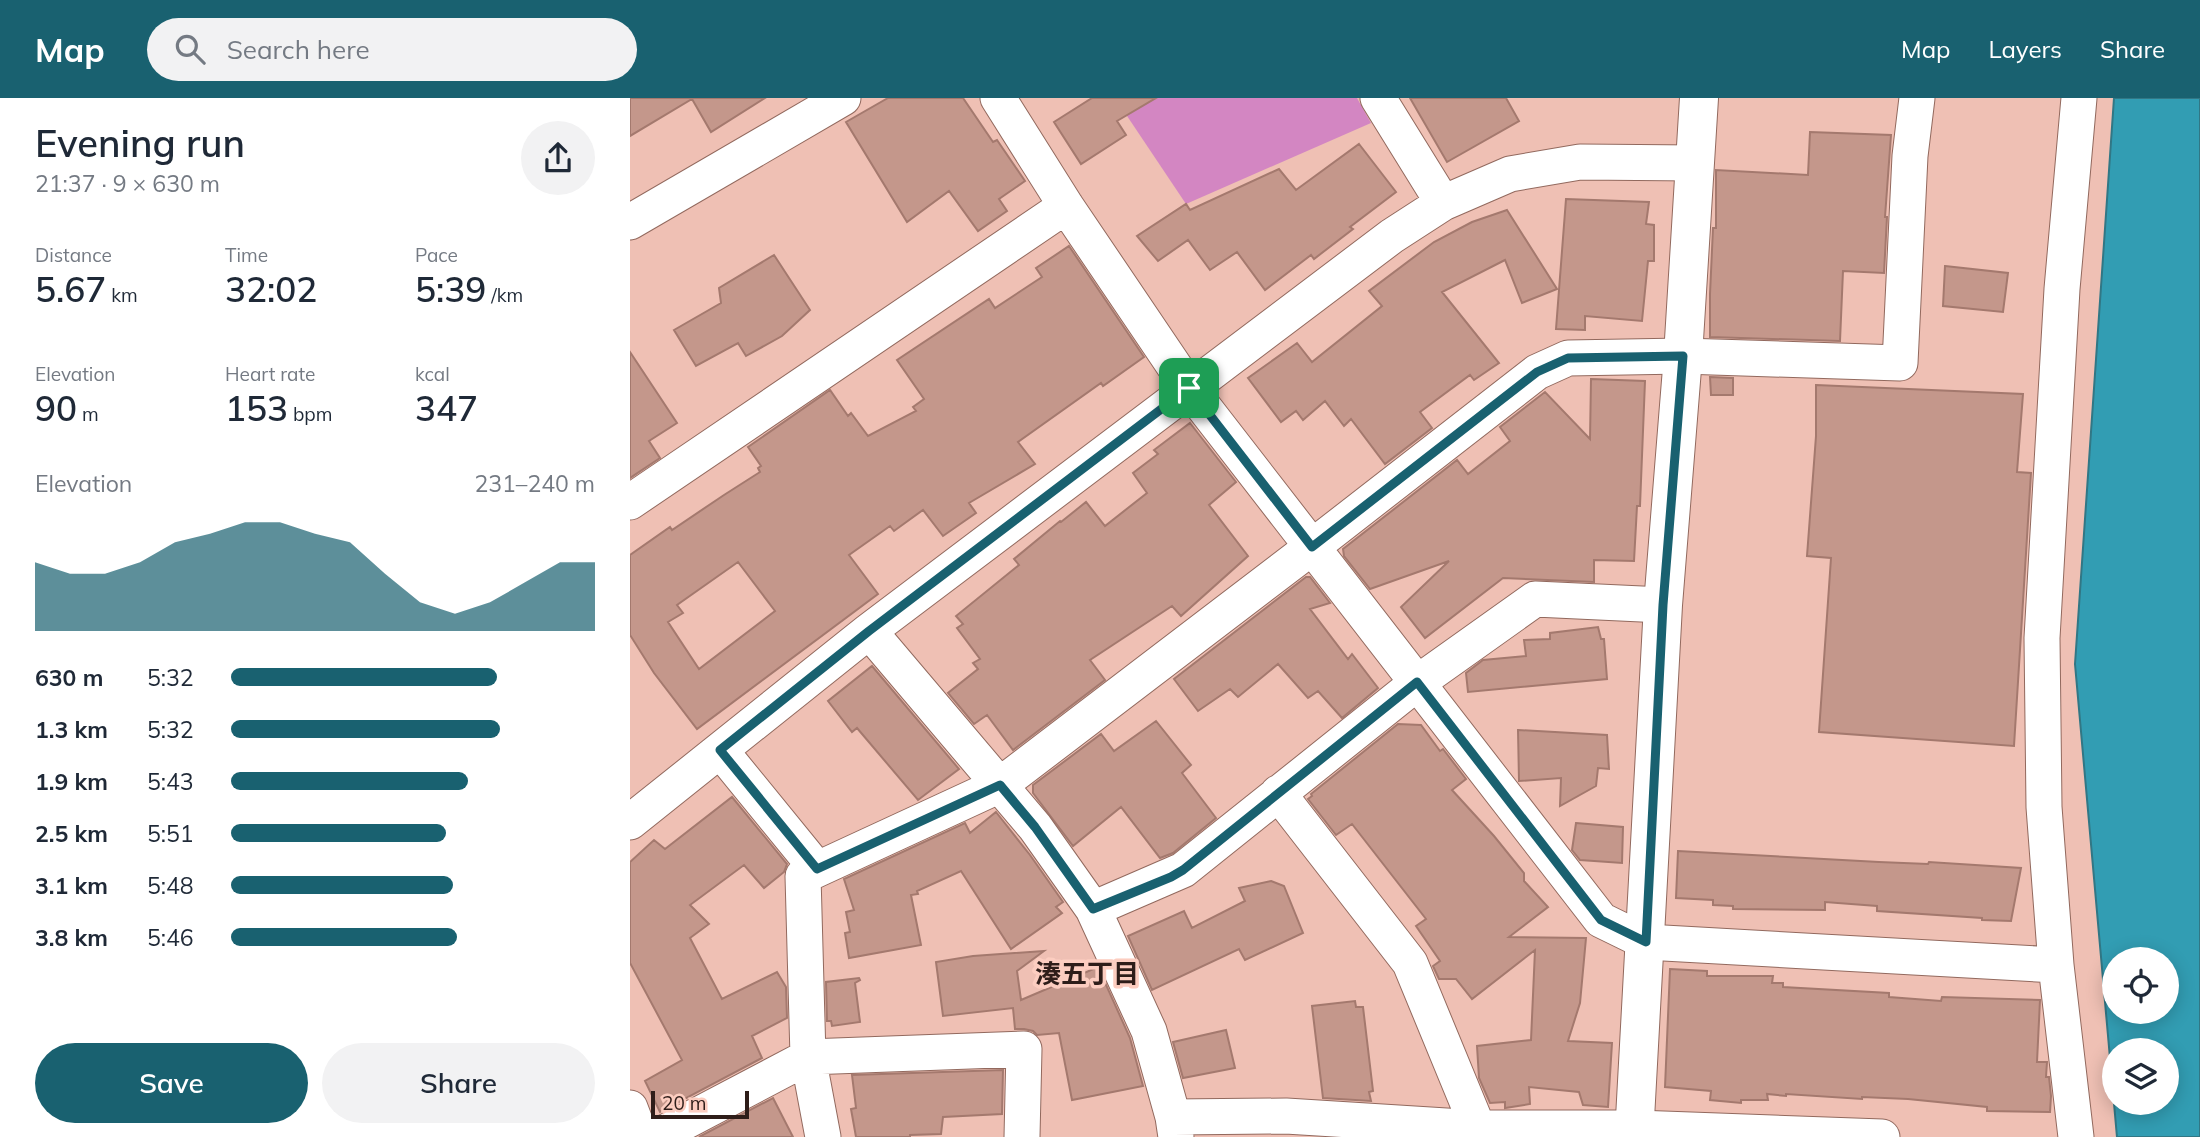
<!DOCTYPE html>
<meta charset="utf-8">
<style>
body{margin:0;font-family:Mulish,"Noto Sans JP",sans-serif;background:#f2f2f3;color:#1f2937;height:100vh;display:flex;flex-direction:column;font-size:26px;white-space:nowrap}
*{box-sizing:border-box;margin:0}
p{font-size:23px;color:#747a83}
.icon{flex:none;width:38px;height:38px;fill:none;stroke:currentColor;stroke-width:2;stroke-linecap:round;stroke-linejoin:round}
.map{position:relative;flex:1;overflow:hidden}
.sheet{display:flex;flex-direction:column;background:#fff;width:630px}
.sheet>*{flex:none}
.controls{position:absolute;left:1472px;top:849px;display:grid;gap:14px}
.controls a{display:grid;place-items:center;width:77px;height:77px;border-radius:50%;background:#fff;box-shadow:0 4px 18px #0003;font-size:35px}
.scale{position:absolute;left:21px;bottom:18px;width:98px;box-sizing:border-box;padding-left:7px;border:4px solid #2e1d19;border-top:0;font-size:19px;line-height:24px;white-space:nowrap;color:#2e1d19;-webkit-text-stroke:5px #fccdc0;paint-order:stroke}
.pin{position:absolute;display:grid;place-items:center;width:60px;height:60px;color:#fff;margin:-30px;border-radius:14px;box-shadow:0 4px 10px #0006}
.round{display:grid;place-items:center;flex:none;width:74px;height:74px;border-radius:37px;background:#f2f2f3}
.head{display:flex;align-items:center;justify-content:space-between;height:119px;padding:0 35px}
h1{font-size:38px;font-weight:600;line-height:52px}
.figures{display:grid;grid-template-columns:repeat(3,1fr);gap:10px;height:119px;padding:7px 35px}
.figures div{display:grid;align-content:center}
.figures b{font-size:35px;font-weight:600}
.figures small{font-size:19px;font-weight:400}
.figures p{font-size:19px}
.chart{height:196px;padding:14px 35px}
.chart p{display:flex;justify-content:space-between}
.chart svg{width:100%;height:126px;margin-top:7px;fill:#196170;opacity:.7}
.action{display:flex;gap:14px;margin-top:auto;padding:14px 35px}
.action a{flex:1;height:80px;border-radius:42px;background:#196170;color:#fff;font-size:28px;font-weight:600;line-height:80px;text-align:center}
.action a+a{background:#f2f2f3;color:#1f2937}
ul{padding:0 35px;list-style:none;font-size:23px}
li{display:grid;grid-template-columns:112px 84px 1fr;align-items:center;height:52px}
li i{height:18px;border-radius:9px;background:#196170}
header{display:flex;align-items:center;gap:42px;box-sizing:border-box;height:98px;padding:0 35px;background:#196170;color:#fff}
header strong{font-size:33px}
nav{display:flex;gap:38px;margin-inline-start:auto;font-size:24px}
.search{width:490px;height:63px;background:#f2f2f3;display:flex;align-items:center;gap:18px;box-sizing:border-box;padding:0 24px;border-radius:38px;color:#747a83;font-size:26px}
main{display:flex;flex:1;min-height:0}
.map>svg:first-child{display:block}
.green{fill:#d386c2}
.water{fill:#329db3;stroke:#317785;stroke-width:2;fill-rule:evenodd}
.building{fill:#c4978b;stroke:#a4796e;stroke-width:2;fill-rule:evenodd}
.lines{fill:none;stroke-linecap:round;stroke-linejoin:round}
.street-casing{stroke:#92695e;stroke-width:37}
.secondary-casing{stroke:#92695e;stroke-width:40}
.street{stroke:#fff;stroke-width:35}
.secondary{stroke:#fff;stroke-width:38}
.route-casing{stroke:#fff;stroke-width:14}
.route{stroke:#196170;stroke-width:9}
.labels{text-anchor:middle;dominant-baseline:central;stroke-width:7;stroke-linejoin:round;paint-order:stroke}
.neighbourhood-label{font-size:26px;font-weight:bold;fill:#2e1d19;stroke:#fccdc0}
</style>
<header>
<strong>Map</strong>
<div class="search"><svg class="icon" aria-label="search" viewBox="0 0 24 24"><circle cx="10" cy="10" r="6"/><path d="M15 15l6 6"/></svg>Search here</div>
<nav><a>Map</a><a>Layers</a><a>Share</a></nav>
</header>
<main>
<section class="sheet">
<div class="head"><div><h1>Evening run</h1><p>21:37 · 9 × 630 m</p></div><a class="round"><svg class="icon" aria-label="share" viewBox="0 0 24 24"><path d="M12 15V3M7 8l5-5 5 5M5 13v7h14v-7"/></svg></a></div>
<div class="figures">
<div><p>Distance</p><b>5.67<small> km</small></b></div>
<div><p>Time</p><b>32:02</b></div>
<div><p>Pace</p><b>5:39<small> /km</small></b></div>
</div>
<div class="figures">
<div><p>Elevation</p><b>90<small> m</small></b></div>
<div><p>Heart rate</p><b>153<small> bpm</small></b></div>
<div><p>kcal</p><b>347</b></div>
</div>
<div class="chart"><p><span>Elevation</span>231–240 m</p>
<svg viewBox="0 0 160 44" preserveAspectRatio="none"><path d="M0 44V20L10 24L20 24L30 20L40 13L50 10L60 6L70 6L80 10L90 13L100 24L110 34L120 38L130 34L140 27L150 20L160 20V44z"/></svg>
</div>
<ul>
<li><b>630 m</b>5:32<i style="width:73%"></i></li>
<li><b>1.3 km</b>5:32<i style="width:74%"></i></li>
<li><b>1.9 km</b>5:43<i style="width:65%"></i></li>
<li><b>2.5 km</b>5:51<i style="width:59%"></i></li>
<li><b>3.1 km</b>5:48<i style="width:61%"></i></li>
<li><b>3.8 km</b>5:46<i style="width:62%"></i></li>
</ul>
<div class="action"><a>Save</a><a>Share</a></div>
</section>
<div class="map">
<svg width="1570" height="1039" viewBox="0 0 1570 1039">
<rect width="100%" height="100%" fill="#efc0b4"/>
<path class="green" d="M 485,0 L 727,0 L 741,25 L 556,106 Z"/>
<path class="water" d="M 1484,0 L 1570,0 L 1570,1039 L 1487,1039 L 1445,566 ZM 1484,861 L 1536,861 L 1536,914 L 1484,914 ZM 1484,952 L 1536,952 L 1536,1004 L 1484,1004 Z"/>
<path class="building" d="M 0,0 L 135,0 L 81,34 L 62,1 L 0,38 Z
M 258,0 L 333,0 L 363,44 L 367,42 L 395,83 L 369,101 L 377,113 L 348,133 L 319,93 L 277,124 L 216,24 Z
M 462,0 L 526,0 L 487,23 L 496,37 L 451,66 L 424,24 Z
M 780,0 L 876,0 L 889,23 L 817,64 Z
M 1180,34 L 1261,37 L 1255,119 L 1257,119 L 1254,175 L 1213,173 L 1210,243 L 1080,239 L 1080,196 L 1083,130 L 1086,130 L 1086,72 L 1178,77 Z
M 729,46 L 766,94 L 720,129 L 723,131 L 684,161 L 681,157 L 635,192 L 607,154 L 580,172 L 558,142 L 528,163 L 507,138 L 556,106 L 560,112 L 649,71 L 666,92 Z
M 936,101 L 1019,104 L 1016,126 L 1024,127 L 1024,163 L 1018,163 L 1012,223 L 955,218 L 955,232 L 926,231 Z
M 877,112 L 927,191 L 892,205 L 875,162 L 812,194 L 869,265 L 844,282 L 840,277 L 790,314 L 802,330 L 755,366 L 721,321 L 714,328 L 695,303 L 673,322 L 666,313 L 651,324 L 618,280 L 667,245 L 682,264 L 752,208 L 739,193 L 804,144 L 842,124 Z
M 439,148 L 514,259 L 473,288 L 471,285 L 388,344 L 405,366 L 339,405 L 346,415 L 313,438 L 293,412 L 264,433 L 260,428 L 219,457 L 248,496 L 67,631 L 24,575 L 0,537 L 0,457 L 40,429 L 42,432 L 94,397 L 130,374 L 128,370 L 131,368 L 118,349 L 200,292 L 218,318 L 221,315 L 238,338 L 286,313 L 283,309 L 294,301 L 267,262 L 359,201 L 365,210 L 412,179 L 406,170 ZM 108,464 L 145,513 L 69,571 L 38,524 L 53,515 L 47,507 Z
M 144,157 L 180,212 L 152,238 L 116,258 L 108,245 L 66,268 L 44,232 L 91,205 L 89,190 Z
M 1315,168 L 1378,175 L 1373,214 L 1313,208 Z
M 0,254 L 47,325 L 19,343 L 30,360 L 0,380 Z
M 1080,279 L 1103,280 L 1103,297 L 1081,297 Z
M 961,281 L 1015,283 L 1010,408 L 1007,408 L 1004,463 L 964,462 L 964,484 L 873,480 L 795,540 L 771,509 L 819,463 L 740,491 L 714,458 L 713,451 L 827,362 L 838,376 L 880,343 L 870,329 L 915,294 L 960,341 Z
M 1186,287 L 1393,296 L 1387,374 L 1401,375 L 1384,648 L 1189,634 L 1201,460 L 1177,458 L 1186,338 Z
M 560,325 L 606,384 L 579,407 L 618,458 L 551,518 L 542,508 L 460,562 L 475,582 L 383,652 L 357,617 L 344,626 L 318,595 L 348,571 L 343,565 L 350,561 L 327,530 L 333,526 L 326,518 L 389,467 L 384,461 L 430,423 L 431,424 L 456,404 L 475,428 L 517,395 L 503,375 L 528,356 L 524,352 Z
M 676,479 L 680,479 L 700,505 L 680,511 L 718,561 L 722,556 L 748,590 L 712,620 L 688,593 L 678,600 L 648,566 L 608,599 L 600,591 L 568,613 L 544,581 Z
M 968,529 L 971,541 L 974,541 L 977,581 L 838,594 L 836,575 L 853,562 L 896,558 L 894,542 L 920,541 L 920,535 Z
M 242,568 L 329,671 L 288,702 L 227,630 L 222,634 L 198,603 Z
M 526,623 L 561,667 L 552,675 L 586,720 L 543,755 L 530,760 L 491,709 L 443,748 L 403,695 L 403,687 L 471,636 L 484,653 Z
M 768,626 L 791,627 L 810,653 L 813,651 L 836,681 L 822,692 L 864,738 L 894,775 L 894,783 L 918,809 L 879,839 L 956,840 L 950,905 L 938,943 L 982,945 L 978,1009 L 953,1007 L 949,994 L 899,989 L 900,1006 L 875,1010 L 875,1004 L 860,1005 L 849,980 L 847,948 L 901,942 L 905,852 L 842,901 L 826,881 L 809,881 L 803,868 L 810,863 L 786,828 L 796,821 L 722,726 L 706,737 L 678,701 L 682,698 L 681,696 Z
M 888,632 L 977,637 L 979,671 L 968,670 L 966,688 L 930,708 L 931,680 L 889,683 Z
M 102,699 L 157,766 L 154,774 L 134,790 L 114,767 L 60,807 L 79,826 L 60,840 L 92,901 L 147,874 L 156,889 L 157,920 L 122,938 L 132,960 L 30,1014 L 15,983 L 52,962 L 0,865 L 0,764 L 24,742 L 35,751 Z
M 366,714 L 400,757 L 433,804 L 426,809 L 432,815 L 381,851 L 331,773 L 287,793 L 288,796 L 281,797 L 291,847 L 219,860 L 215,835 L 220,834 L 216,814 L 224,812 L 214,781 L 335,725 L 340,735 Z
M 946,725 L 993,729 L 992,765 L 950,762 L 942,752 Z
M 1048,753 L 1249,764 L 1298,766 L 1299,764 L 1391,770 L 1381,823 L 1352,822 L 1352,820 L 1247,813 L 1247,808 L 1195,804 L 1195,812 L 1103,811 L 1103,808 L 1083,807 L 1083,802 L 1046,800 Z
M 641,783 L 654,788 L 673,835 L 615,862 L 609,851 L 522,892 L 498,838 L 554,813 L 562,830 L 615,803 L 609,790 Z
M 414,853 L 387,873 L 391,902 L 468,869 L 500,940 L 513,988 L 442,1002 L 429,935 L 407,937 L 403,933 L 394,931 L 385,931 L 383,910 L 313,918 L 306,864 L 343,858 Z
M 1040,871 L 1077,873 L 1077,878 L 1143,878 L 1142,885 L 1153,885 L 1153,889 L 1259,895 L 1259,899 L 1311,903 L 1312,899 L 1410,902 L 1407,964 L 1417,964 L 1416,979 L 1419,979 L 1421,998 L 1420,1014 L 1357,1013 L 1357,1009 L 1278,1001 L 1232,999 L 1232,1001 L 1156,996 L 1156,998 L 1137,996 L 1138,1002 L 1111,1002 L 1111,1005 L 1080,1002 L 1081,993 L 1035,989 Z
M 229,880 L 230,882 L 225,885 L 230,924 L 202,928 L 201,923 L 197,923 L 196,884 Z
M 725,903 L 726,909 L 733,909 L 743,993 L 739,994 L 741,1003 L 693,1000 L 682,908 Z
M 596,932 L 605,970 L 553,980 L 543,944 Z
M 373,972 L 372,1016 L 313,1019 L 311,1036 L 280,1037 L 280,1039 L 226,1039 L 221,1011 L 226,1010 L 222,977 Z
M 143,1000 L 163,1039 L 69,1039 Z"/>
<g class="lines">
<g class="street-casing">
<path id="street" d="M 368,0 L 436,108 L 559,290 L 971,822 L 1016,844 L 1426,867
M 748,0 L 813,105
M 0,124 L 213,0
M 0,404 L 436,108
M 239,533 L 405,729 L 463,811 L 519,933 L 543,1019 L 546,1039
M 90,652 L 187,771
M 648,695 L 780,865 L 848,1030
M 0,724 L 239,533 L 762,138 L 813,105 L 880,76 L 950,64 L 1065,65
M 463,811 L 553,772 L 787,585 L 905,501 L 1033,507
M 0,1010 L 11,1039
M 543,1019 L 656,1018 L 848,1030 L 1006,1030 L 1252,1039
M 26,1039 L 178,959 L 173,778 L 370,687 L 682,449 L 907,274 L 938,260 L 1053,258 L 1270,265 L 1280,58 L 1287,0
M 193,1039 L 178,959 L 394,951 L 392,1039
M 1446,1039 L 1426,867 L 1414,709 L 1412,540 L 1432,191 L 1449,0"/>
</g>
<g class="secondary-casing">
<path id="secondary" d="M 1004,1039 L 1033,507 L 1053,258 L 1069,0"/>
</g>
<use href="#street" class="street"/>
<use href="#secondary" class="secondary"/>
</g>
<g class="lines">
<g class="route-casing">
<path id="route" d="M 1053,258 L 1033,507 L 1016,844 L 971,822 L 787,584 L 553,772 L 541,779 L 463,811 L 405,729 L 370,687 L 187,771 L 90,652 L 239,533 L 559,290 L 682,449 L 907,274 L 938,260 Z"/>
</g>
<use href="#route" class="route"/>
</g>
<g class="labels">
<g class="neighbourhood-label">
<text x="457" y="875">湊五丁目</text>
</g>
</g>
</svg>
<div class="controls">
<a><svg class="icon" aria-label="locate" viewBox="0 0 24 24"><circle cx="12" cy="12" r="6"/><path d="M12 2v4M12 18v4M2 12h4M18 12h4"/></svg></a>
<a><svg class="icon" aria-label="layers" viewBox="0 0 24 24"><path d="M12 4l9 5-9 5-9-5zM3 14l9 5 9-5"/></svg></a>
</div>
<div class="scale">20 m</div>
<div class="pin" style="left:559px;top:290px;background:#1e9e55"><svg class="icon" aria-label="arrive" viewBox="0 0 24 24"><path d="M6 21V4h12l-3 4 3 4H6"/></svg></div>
</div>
</main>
